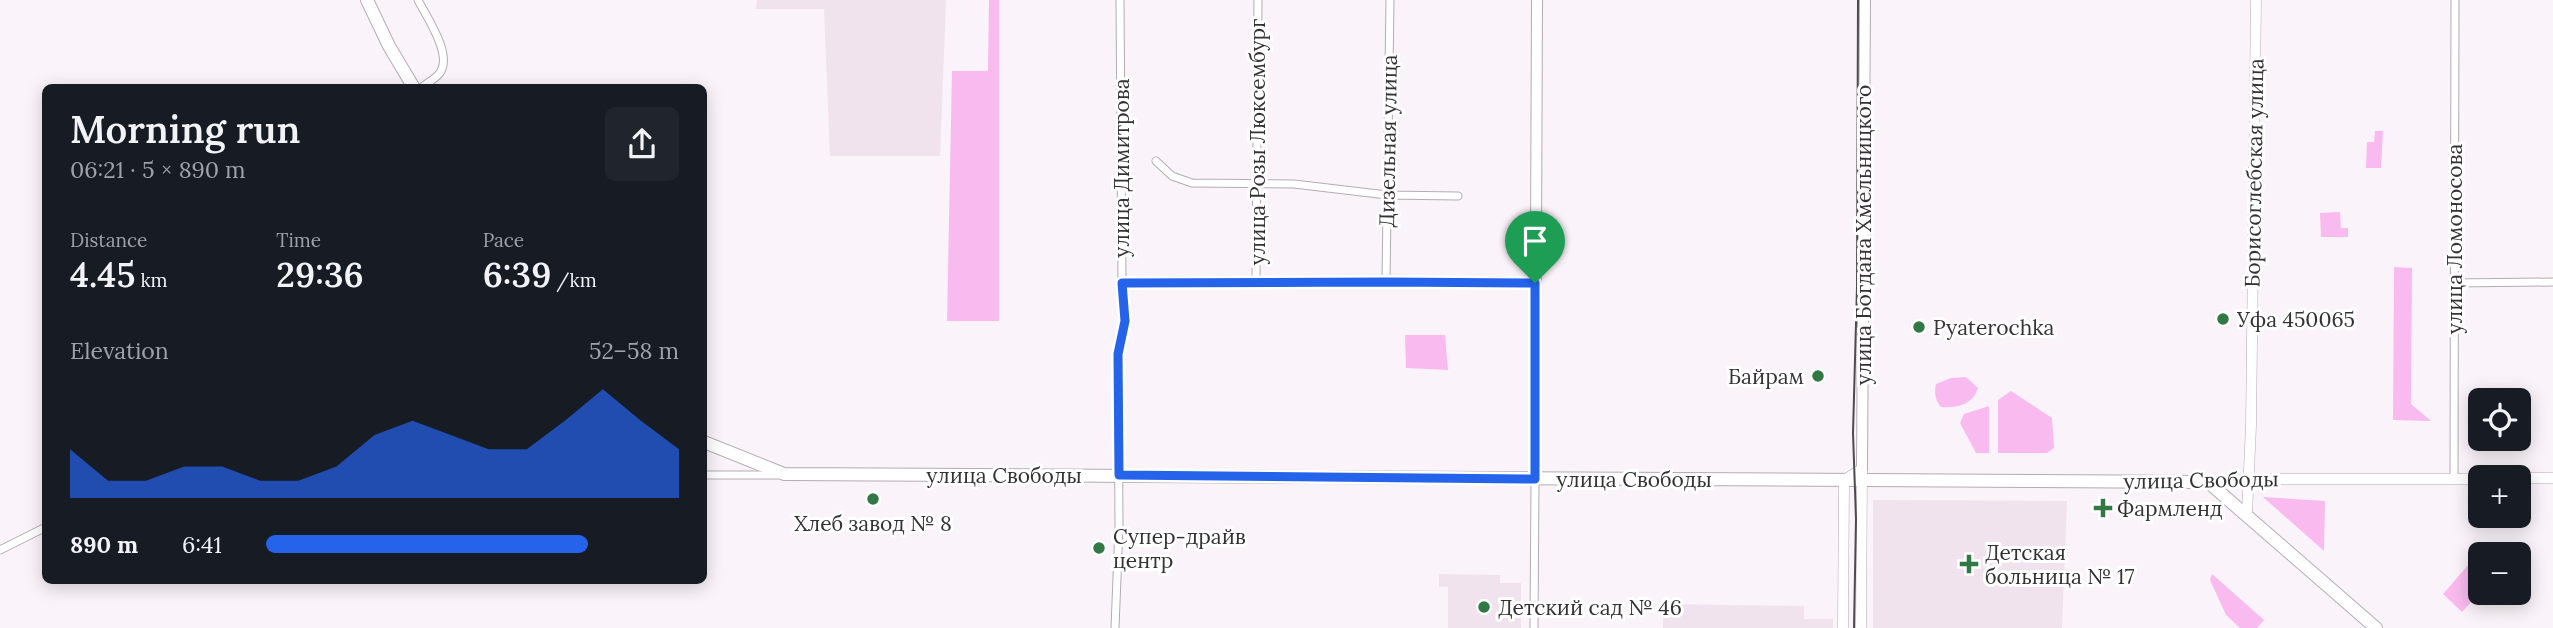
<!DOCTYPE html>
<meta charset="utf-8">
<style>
body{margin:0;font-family:Lora,serif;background:#20242c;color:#f1f3f6;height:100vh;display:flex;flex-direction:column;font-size:26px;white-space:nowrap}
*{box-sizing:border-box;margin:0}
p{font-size:23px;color:#9ea1a6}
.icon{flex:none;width:38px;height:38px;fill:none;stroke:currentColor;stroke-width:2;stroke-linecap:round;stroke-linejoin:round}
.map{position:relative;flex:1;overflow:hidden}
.panel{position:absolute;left:42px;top:84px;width:665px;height:500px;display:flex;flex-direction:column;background:#171b24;border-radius:10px;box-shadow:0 4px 18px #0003}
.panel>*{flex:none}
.fabs{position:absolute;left:2468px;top:388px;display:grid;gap:14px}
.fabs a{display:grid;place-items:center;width:63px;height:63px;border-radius:10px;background:#171b24;box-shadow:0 4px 18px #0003;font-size:35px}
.pin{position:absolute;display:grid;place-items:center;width:60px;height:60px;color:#fff;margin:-72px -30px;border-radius:50% 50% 50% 0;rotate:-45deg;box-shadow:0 0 7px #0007}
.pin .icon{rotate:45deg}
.round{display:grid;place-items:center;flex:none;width:74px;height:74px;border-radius:10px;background:#20242c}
.summary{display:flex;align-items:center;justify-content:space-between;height:119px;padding:0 28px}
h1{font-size:38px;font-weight:600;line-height:52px}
.stats{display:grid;grid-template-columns:repeat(3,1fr);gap:10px;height:119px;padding:7px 28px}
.stats div{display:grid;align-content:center}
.stats b{font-size:35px;font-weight:600}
.stats small{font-size:19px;font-weight:400}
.stats p{font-size:19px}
.chart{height:196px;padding:14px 28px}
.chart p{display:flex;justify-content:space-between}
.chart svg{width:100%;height:126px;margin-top:7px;fill:#2563eb;opacity:.7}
ul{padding:0 28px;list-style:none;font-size:23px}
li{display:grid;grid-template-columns:112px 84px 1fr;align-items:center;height:52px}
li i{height:18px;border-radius:9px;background:#2563eb}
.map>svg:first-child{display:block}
.built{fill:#f0e3ee}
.green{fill:#f9bbef}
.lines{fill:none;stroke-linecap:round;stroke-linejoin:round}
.minor-casing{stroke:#b3acb2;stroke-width:9}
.tertiary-casing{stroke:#b3acb2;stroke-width:11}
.secondary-casing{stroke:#b3acb2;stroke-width:12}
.primary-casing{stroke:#b3acb2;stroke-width:14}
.minor{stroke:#fff;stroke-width:7}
.tertiary{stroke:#fff;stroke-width:10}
.secondary{stroke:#fff;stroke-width:10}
.primary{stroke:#fff;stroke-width:12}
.tram{stroke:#4e4b4e;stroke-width:2}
.route-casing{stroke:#fff;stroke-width:14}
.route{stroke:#2563eb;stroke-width:9}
.poi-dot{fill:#317844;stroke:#fff;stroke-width:2.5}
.labels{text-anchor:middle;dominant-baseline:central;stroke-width:6;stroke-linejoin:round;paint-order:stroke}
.street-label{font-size:21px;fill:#343234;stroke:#fff}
.poi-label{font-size:21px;fill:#343234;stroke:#fff;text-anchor:start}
</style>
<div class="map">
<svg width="2553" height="628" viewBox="0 0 2553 628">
<rect width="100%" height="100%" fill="#faf3f9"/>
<path class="built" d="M 757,0 L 946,0 L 940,156 L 830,156 L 824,9 L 756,9 Z
M 1873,500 L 2067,501 L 2062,628 L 1873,628 Z
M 1439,574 L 1500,575 L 1500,583 L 1521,583 L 1521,628 L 1448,628 L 1448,587 L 1439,587 Z
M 1663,604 L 1804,606 L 1804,619 L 1833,619 L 1833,628 L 1663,628 Z"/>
<path class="green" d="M 989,0 L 999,0 L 999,321 L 947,321 L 952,71 L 988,71 Z
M 2375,131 L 2383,131 L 2381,168 L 2366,168 L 2367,142 L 2374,142 Z
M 2340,212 L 2341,228 L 2348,228 L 2348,237 L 2321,237 L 2320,213 Z
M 2394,267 L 2412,268 L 2411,404 L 2431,421 L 2393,420 Z
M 1405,335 L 1445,335 L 1448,370 L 1406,368 Z
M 1966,377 L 1978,388 C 1972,405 1958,408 1941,407 C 1935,400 1934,393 1936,384 L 1951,378 Z
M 2011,391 L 2052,418 L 2054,448 L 2047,453 L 1998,453 L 1998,400 Z
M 1989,406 L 1989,453 L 1976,453 L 1960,423 L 1964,414 Z
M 2263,497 L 2325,501 L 2324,551 Z
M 2475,557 L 2480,561 L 2480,592 L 2462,612 L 2443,594 Z
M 2212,574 L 2264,620 L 2257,628 L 2240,628 L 2226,615 L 2210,580 Z"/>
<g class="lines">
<g class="minor-casing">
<path id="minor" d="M 418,0 C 427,18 454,56 439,74 C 435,79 427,83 421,88
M 1156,161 L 1172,176 L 1192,183 L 1294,184 L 1387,195 L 1458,196
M 1386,282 L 1390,0
M 1122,283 L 1535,283
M 1256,283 L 1258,0
M 2453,283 L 2553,282
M 704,475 L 777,475
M 2454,479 L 2455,0
M 0,550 L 46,527
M 1115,628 L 1119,527 L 1118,354 L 1125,321 L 1122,283 L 1120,0
M 1534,628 L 1535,479"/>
</g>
<g class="tertiary-casing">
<path id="tertiary" d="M 2518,478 L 2553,478
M 2208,482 L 2249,479 L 2480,479
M 2247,514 L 2251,426 L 2256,0
M 1843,628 L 1844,480 L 1862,469 L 1861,628"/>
</g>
<g class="secondary-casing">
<path id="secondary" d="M 1862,469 L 1865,0
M 1535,479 L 1537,0"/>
</g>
<g class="primary-casing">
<path id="primary" d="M 367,0 L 389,46 L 414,88
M 704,442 L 784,474 L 2208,482 L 2376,628"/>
</g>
<use href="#minor" class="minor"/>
<use href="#tertiary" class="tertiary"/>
<use href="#secondary" class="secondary"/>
<use href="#primary" class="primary"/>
<path class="tram" d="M 1854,628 L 1856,519 L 1853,433 L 1857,287 L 1858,0"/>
</g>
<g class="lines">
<g class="route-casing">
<path id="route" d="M 1386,282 L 1535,283 L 1535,479 L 1119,475 L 1118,354 L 1125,321 L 1122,283 Z"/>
</g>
<use href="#route" class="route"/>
</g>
<g class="poi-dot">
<circle cx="2223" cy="319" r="7"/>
<circle cx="1919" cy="327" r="7"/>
<circle cx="1818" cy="376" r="7"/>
<circle cx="873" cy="499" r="7"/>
<path d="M2099.5 497.5h7v7h7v7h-7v7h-7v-7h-7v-7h7z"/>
<circle cx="1099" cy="548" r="7"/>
<path d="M1965.5 553.5h7v7h7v7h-7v7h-7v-7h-7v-7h7z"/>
<circle cx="1484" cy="607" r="7"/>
</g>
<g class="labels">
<g class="street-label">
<text transform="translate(1388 141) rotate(-89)">Дизельная улица</text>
<text transform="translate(1257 142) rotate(-90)">улица Розы Люксембург</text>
<text transform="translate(1121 168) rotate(-90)">улица Димитрова</text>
<text transform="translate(2254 173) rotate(-89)">Борисоглебская улица</text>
<text transform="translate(1863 235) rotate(-90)">улица Богдана Хмельницкого</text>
<text transform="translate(2454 239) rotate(-90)">улица Ломоносова</text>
<text x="1004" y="475">улица Свободы</text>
<text x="1634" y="479">улица Свободы</text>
<text transform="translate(2201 480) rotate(-1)">улица Свободы</text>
</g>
<g class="poi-label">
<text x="2237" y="319">Уфа 450065</text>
<text x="1933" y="327">Pyaterochka</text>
<text x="1804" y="376" text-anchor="end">Байрам</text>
<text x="2117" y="508">Фармленд</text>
<text x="873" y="523" text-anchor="middle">Хлеб завод № 8</text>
<text x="1113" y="536">Супер-драйв<tspan x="1113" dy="24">центр</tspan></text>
<text x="1985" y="552">Детская<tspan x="1985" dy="24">больница № 17</tspan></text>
<text x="1498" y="607">Детский сад № 46</text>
</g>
</g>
</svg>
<div class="fabs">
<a><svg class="icon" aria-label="locate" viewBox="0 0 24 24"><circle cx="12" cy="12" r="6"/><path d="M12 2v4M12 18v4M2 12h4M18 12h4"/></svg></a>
<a>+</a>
<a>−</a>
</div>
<div class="pin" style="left:1535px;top:283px;background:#1e9e55"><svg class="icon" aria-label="arrive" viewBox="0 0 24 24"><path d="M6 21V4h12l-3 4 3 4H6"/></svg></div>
<section class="panel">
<div class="summary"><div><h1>Morning run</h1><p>06:21 · 5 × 890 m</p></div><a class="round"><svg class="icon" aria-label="share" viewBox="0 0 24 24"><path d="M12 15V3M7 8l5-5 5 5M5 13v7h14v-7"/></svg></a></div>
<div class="stats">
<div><p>Distance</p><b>4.45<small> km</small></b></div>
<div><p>Time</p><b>29:36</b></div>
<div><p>Pace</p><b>6:39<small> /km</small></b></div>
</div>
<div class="chart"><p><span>Elevation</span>52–58 m</p>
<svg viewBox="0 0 160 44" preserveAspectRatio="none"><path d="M0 44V27L10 38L20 38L30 33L40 33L50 38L60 38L70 33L80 22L90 17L100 22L110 27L120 27L130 17L140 6L150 17L160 27V44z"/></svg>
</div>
<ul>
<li><b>890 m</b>6:41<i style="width:78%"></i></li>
</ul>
</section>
</div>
